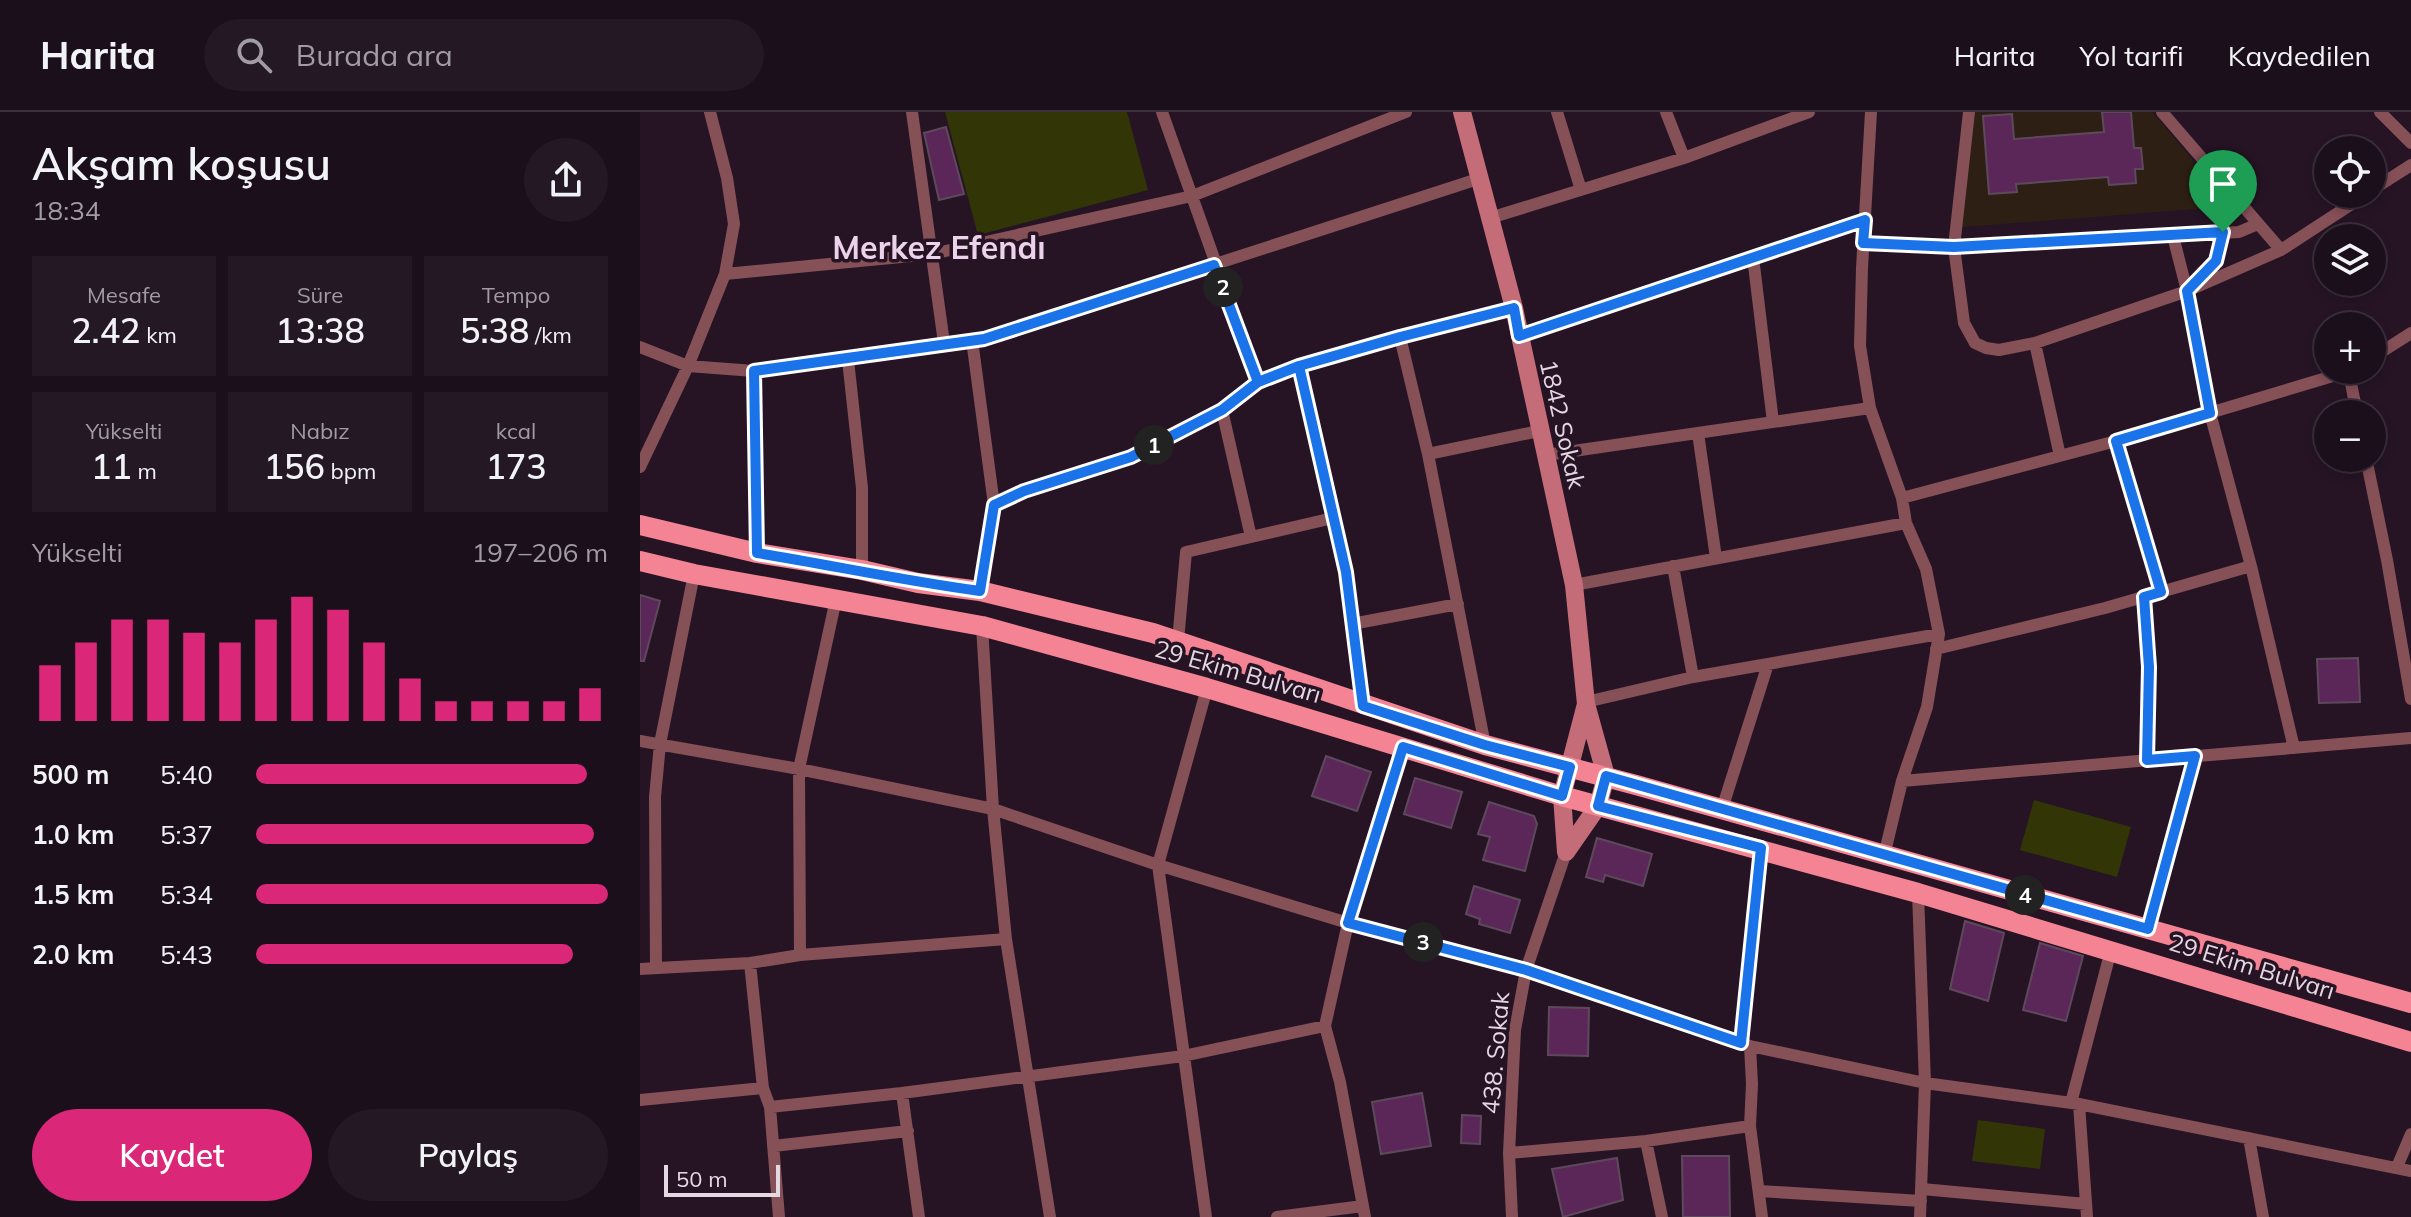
<!DOCTYPE html>
<html lang="tr">
<meta charset="utf-8">
<style>
body{margin:0;font-family:Mulish,sans-serif;background:#251825;color:#f1f3f6;height:100vh;display:flex;flex-direction:column;font-size:30px;white-space:nowrap}
*{box-sizing:border-box;margin:0}
p{font-size:26px;color:#a09ca3}
.icon{flex:none;width:44px;height:44px;fill:none;stroke:currentColor;stroke-width:2;stroke-linecap:round;stroke-linejoin:round}
.map{position:relative;flex:1;overflow:hidden}
.side{display:flex;flex-direction:column;background:#1c0f1c;width:640px}
.side>*{flex:none}
.tools{position:absolute;left:1674px;top:24px;display:grid;gap:16px}
.tools a{display:grid;place-items:center;width:72px;height:72px;border-radius:50%;background:#1c0f1c;box-shadow:0 4px 12px #0003,0 0 0 2px #3a2f3b;font-size:40px}
.scale{position:absolute;left:24px;bottom:20px;width:116px;box-sizing:border-box;padding-left:8px;border:4px solid #e4d8e3;border-top:0;font-size:22px;line-height:28px;white-space:nowrap;color:#e4d8e3;-webkit-text-stroke:6px #261425;paint-order:stroke}
.pin{position:absolute;display:grid;place-items:center;width:68px;height:68px;color:#fff;margin:-82px -34px;border-radius:50% 50% 50% 0;rotate:-45deg;box-shadow:0 0 8px #0007}
.pin .icon{rotate:45deg}
.km{position:absolute;width:40px;height:40px;margin:-20px;border-radius:50%;background:#222;color:#fff;font-size:22px;line-height:40px;text-align:center}
.round{display:grid;place-items:center;flex:none;width:84px;height:84px;border-radius:42px;background:#251825}
.headline{display:flex;align-items:center;justify-content:space-between;height:136px;padding:0 32px}
h1{font-size:44px;font-weight:600;line-height:60px}
.stats{display:grid;grid-template-columns:repeat(3,1fr);gap:12px;height:136px;padding:8px 32px}
.stats div{display:grid;align-content:center;border-radius:0px;background:#251825;text-align:center}
.stats b{font-size:34px;font-weight:600}
.stats small{font-size:22px;font-weight:400}
.stats p{font-size:22px}
.chart{height:224px;padding:16px 32px}
.chart p{display:flex;justify-content:space-between}
.chart svg{width:100%;height:144px;margin-top:8px;stroke:#db2777;stroke-width:6}
.primary-button{display:flex;gap:16px;margin-top:auto;padding:16px 32px}
.primary-button a{flex:1;height:92px;border-radius:48px;background:#db2777;color:#fff;font-size:32px;font-weight:600;line-height:92px;text-align:center}
.primary-button a+a{background:#251825;color:#f1f3f6}
ul{padding:0 32px;list-style:none;font-size:26px}
li{display:grid;grid-template-columns:128px 96px 1fr;align-items:center;height:60px}
li i{height:20px;border-radius:10px;background:#db2777}
header{display:flex;align-items:center;gap:48px;box-sizing:border-box;height:112px;padding:0 40px;background:#1c0f1c;border-bottom:2px solid #3a2f3b}
header strong{font-size:38px}
nav{display:flex;gap:44px;margin-inline-start:auto;font-size:28px}
.search{width:560px;height:72px;background:#251825;display:flex;align-items:center;gap:20px;box-sizing:border-box;padding:0 28px;border-radius:44px;color:#a09ca3;font-size:30px}
main{display:flex;flex:1;min-height:0}
.map>svg:first-child{display:block}
.education{fill:#2d1f14}
.green{fill:#323505}
.building{fill:#5a2758;stroke:#5e495c;stroke-width:2}
.lines{fill:none;stroke-linecap:round;stroke-linejoin:round}
.street{stroke:#865057;stroke-width:12}
.secondary{stroke:#c46d79;stroke-width:18}
.primary{stroke:#f48494;stroke-width:20}
.route-casing{stroke:#fff;stroke-width:16}
.route{stroke:#1a73e8;stroke-width:10}
.labels{text-anchor:middle;dominant-baseline:central;stroke-width:7;stroke-linejoin:round;paint-order:stroke}
.street-label{font-size:24px;fill:#e4d8e3;stroke:#261425}
.district-label{font-size:32px;font-weight:bold;fill:#ecd2ea;stroke:#261425}
</style>
<header>
<strong>Harita</strong>
<div class="search"><svg class="icon" aria-label="search" viewBox="0 0 24 24"><circle cx="10" cy="10" r="6"/><path d="M15 15l6 6"/></svg>Burada ara</div>
<nav><a>Harita</a><a>Yol tarifi</a><a>Kaydedilen</a></nav>
</header>
<main>
<section class="side">
<div class="headline"><div><h1>Akşam koşusu</h1><p>18:34</p></div><a class="round"><svg class="icon" aria-label="share" viewBox="0 0 24 24"><path d="M12 15V3M7 8l5-5 5 5M5 13v7h14v-7"/></svg></a></div>
<div class="stats">
<div><p>Mesafe</p><b>2.42<small> km</small></b></div>
<div><p>Süre</p><b>13:38</b></div>
<div><p>Tempo</p><b>5:38<small> /km</small></b></div>
</div>
<div class="stats">
<div><p>Yükselti</p><b>11<small> m</small></b></div>
<div><p>Nabız</p><b>156<small> bpm</small></b></div>
<div><p>kcal</p><b>173</b></div>
</div>
<div class="chart"><p><span>Yükselti</span>197–206 m</p>
<svg viewBox="0 0 160 44" preserveAspectRatio="none"><path d="M5 44V27M15 44V20M25 44V13M35 44V13M45 44V17M55 44V20M65 44V13M75 44V6M85 44V10M95 44V20M105 44V31M115 44V38M125 44V38M135 44V38M145 44V38M155 44V34"/></svg>
</div>
<ul>
<li><b>500 m</b>5:40<i style="width:94%"></i></li>
<li><b>1.0 km</b>5:37<i style="width:96%"></i></li>
<li><b>1.5 km</b>5:34<i style="width:100%"></i></li>
<li><b>2.0 km</b>5:43<i style="width:90%"></i></li>
</ul>
<div class="primary-button"><a>Kaydet</a><a>Paylaş</a></div>
</section>
<div class="map">
<svg width="1771" height="1105" viewBox="0 0 1771 1105">
<rect width="100%" height="100%" fill="#261425"/>
<path class="education" d="M 1335,0 L 1512,0 L 1588,89 L 1582,95 L 1323,115 L 1319,112 Z"/>
<path class="green" d="M 305,0 L 487,0 L 508,78 L 338,123 Z
M 1394,688 L 1491,715 L 1477,765 L 1380,738 Z
M 1338,1008 L 1405,1017 L 1400,1057 L 1332,1049 Z"/>
<path class="building" d="M 1462,0 L 1491,0 L 1494,36 L 1501,36 L 1503,57 L 1495,57 L 1496,71 L 1469,73 L 1468,65 L 1376,72 L 1377,80 L 1349,82 L 1343,4 L 1372,2 L 1374,27 L 1464,20 Z
M 306,15 L 324,82 L 299,88 L 284,21 Z
M 0,483 L 20,489 L 4,549 L 0,549 Z
M 1718,546 L 1720,590 L 1679,591 L 1677,547 Z
M 686,644 L 731,660 L 717,699 L 672,684 Z
M 775,666 L 822,680 L 811,716 L 764,702 Z
M 849,690 L 894,704 L 897,712 L 885,759 L 843,748 L 850,725 L 838,722 Z
M 957,726 L 1012,742 L 1003,774 L 965,763 L 963,770 L 946,765 Z
M 834,774 L 880,788 L 870,821 L 839,812 L 840,807 L 826,802 Z
M 1325,809 L 1364,821 L 1348,889 L 1310,877 Z
M 1400,831 L 1443,844 L 1426,909 L 1383,898 Z
M 909,895 L 949,896 L 948,944 L 908,943 Z
M 782,981 L 791,1034 L 741,1042 L 732,990 Z
M 822,1003 L 841,1004 L 840,1032 L 821,1031 Z
M 1042,1044 L 1089,1044 L 1090,1105 L 1043,1105 Z
M 977,1046 L 983,1088 L 923,1105 L 912,1057 Z"/>
<g class="lines">
<path class="street" d="M 272,0 L 304,231
M 522,0 L 618,270
M 917,0 L 941,78
M 1026,0 L 1044,46
M 1231,0 L 1222,156 L 1220,234 L 1230,296 L 1262,386 L 1266,411 L 1286,457 L 1299,522 L 1287,595 L 1262,669 L 1244,744
M 1329,0 L 1314,135 L 1324,211 L 1335,231 L 1346,236 L 1359,238 L 1395,231 L 1547,179 L 1576,149 L 1583,120
M 1522,0 L 1641,138
M 1740,0 L 1771,31
M 1732,78 L 1771,53
M 850,106 L 1044,46 L 1169,0
M 1533,124 L 1547,179
M 1223,131 L 1314,135 L 1599,120 L 1618,112
M 1113,145 L 1133,310
M 85,162 L 292,142 L 552,84 L 766,0
M 879,224 L 1225,108
M 760,225 L 788,342 L 845,633
M 332,228 L 354,393
M 1395,231 L 1420,344
M 0,235 L 48,254 L 114,259 L 344,227 L 841,66
M 1732,246 L 1771,221
M 208,248 L 222,376 L 222,458
M 659,254 L 706,460 L 723,594
M 114,259 L 117,441
M 1709,261 L 1717,302
M 582,298 L 611,425
M 1058,321 L 1076,446
M 1476,329 L 1521,480
M 788,342 L 899,319
M 906,343 L 1230,296
M 1726,346 L 1747,448 L 1771,587
M 0,355 L 48,254 L 85,162 L 94,112 L 87,66 L 70,0
M 1262,386 L 1476,329 L 1713,258
M 1033,454 L 1053,565
M 934,473 L 1266,411
M 340,479 L 354,393 L 384,379 L 491,345 L 582,298 L 618,270 L 659,254 L 760,225 L 874,196
M 1504,485 L 1509,555 L 1507,648
M 712,512 L 818,492
M 342,514 L 353,697 L 366,827 L 410,1105
M 538,529 L 546,440 L 693,406
M 1296,537 L 1465,496 L 1611,454
M 946,590 L 1053,565 L 1299,522
M 0,629 L 159,657 L 353,697 L 518,753 L 708,811 L 886,858 L 1110,934 L 1285,971 L 1439,992 L 1771,1059
M 1654,636 L 1611,454 L 1570,301 L 1547,179 L 1641,138 L 1727,82
M 1262,669 L 1771,626
M 1082,697 L 1128,552
M 1278,781 L 1285,971 L 1280,1105
M 1508,817 L 1555,644
M 160,843 L 159,657 L 196,487
M 110,851 L 123,976 L 130,995 L 139,1105
M 16,856 L 15,685 L 20,632 L 54,462
M 0,857 L 110,851 L 160,843 L 366,827
M 1101,931 L 1121,736
M 1110,934 L 1112,972 L 1110,1014 L 1122,1105
M 262,981 L 279,1105
M 0,988 L 123,976
M 1431,991 L 1471,838
M 1439,992 L 1447,1105
M 130,995 L 262,981 L 543,944 L 685,914
M 1609,1026 L 1623,1105
M 1006,1029 L 1022,1105
M 133,1034 L 268,1019
M 869,1041 L 1006,1029 L 1110,1014
M 1757,1055 L 1771,1022
M 1282,1077 L 1446,1092
M 1120,1079 L 1281,1089
M 566,1105 L 518,753 L 567,576
M 637,1105 L 723,1094
M 725,1105 L 700,970 L 685,914 L 708,811 L 763,635
M 872,1105 L 869,1041 L 875,918 L 886,858 L 926,740"/>
<path class="secondary" d="M 822,0 L 874,196 L 906,343 L 934,473 L 946,592 L 966,664 L 958,694 L 926,740
M 926,740 L 922,684 L 946,592"/>
<path class="primary" d="M 0,413 L 117,441 L 222,458 L 278,471 L 340,479 L 513,521 L 845,633 L 996,673 L 1771,891
M 0,449 L 54,462 L 342,514 L 567,576 L 922,684 L 1278,781 L 1771,930"/>
</g>
<g class="lines">
<g class="route-casing">
<path id="route" d="M 1583,120 L 1314,135 L 1223,131 L 1225,108 L 879,224 L 874,196 L 760,225 L 659,254 L 618,270 L 582,298 L 491,345 L 384,379 L 354,393 L 340,479 C 265,469 191,453 117,441 L 114,259 L 344,227 L 574,153 L 618,270 L 659,254 L 706,460 L 723,594 L 845,633 L 930,655 L 922,684 L 763,635 L 708,811 L 886,858 L 1101,931 L 1121,736 L 958,694 L 966,664 L 1508,817 L 1555,644 L 1507,648 L 1509,555 L 1504,485 L 1521,480 L 1476,329 L 1570,301 L 1547,179 L 1576,149 L 1583,120"/>
</g>
<use href="#route" class="route"/>
</g>
<g class="labels">
<g class="street-label">
<text transform="translate(923 312) rotate(77)">1842 Sokak</text>
<text transform="translate(598 559) rotate(16)">29 Ekim Bulvarı</text>
<text transform="translate(1612 854) rotate(17)">29 Ekim Bulvarı</text>
<text transform="translate(855 941) rotate(-85)">438. Sokak</text>
</g>
<g class="district-label">
<text x="299" y="135">Merkez Efendı</text>
</g>
</g>
</svg>
<div class="tools">
<a><svg class="icon" aria-label="locate" viewBox="0 0 24 24"><circle cx="12" cy="12" r="6"/><path d="M12 2v4M12 18v4M2 12h4M18 12h4"/></svg></a>
<a><svg class="icon" aria-label="layers" viewBox="0 0 24 24"><path d="M12 4l9 5-9 5-9-5zM3 14l9 5 9-5"/></svg></a>
<a>+</a>
<a>−</a>
</div>
<div class="scale">50 m</div>
<div class="pin" style="left:1583px;top:120px;background:#1e9e55"><svg class="icon" aria-label="arrive" viewBox="0 0 24 24"><path d="M6 21V4h12l-3 4 3 4H6"/></svg></div>
<b class="km" style="left:514px;top:333px">1</b>
<b class="km" style="left:583px;top:175px">2</b>
<b class="km" style="left:783px;top:830px">3</b>
<b class="km" style="left:1385px;top:783px">4</b>
</div>
</main>
